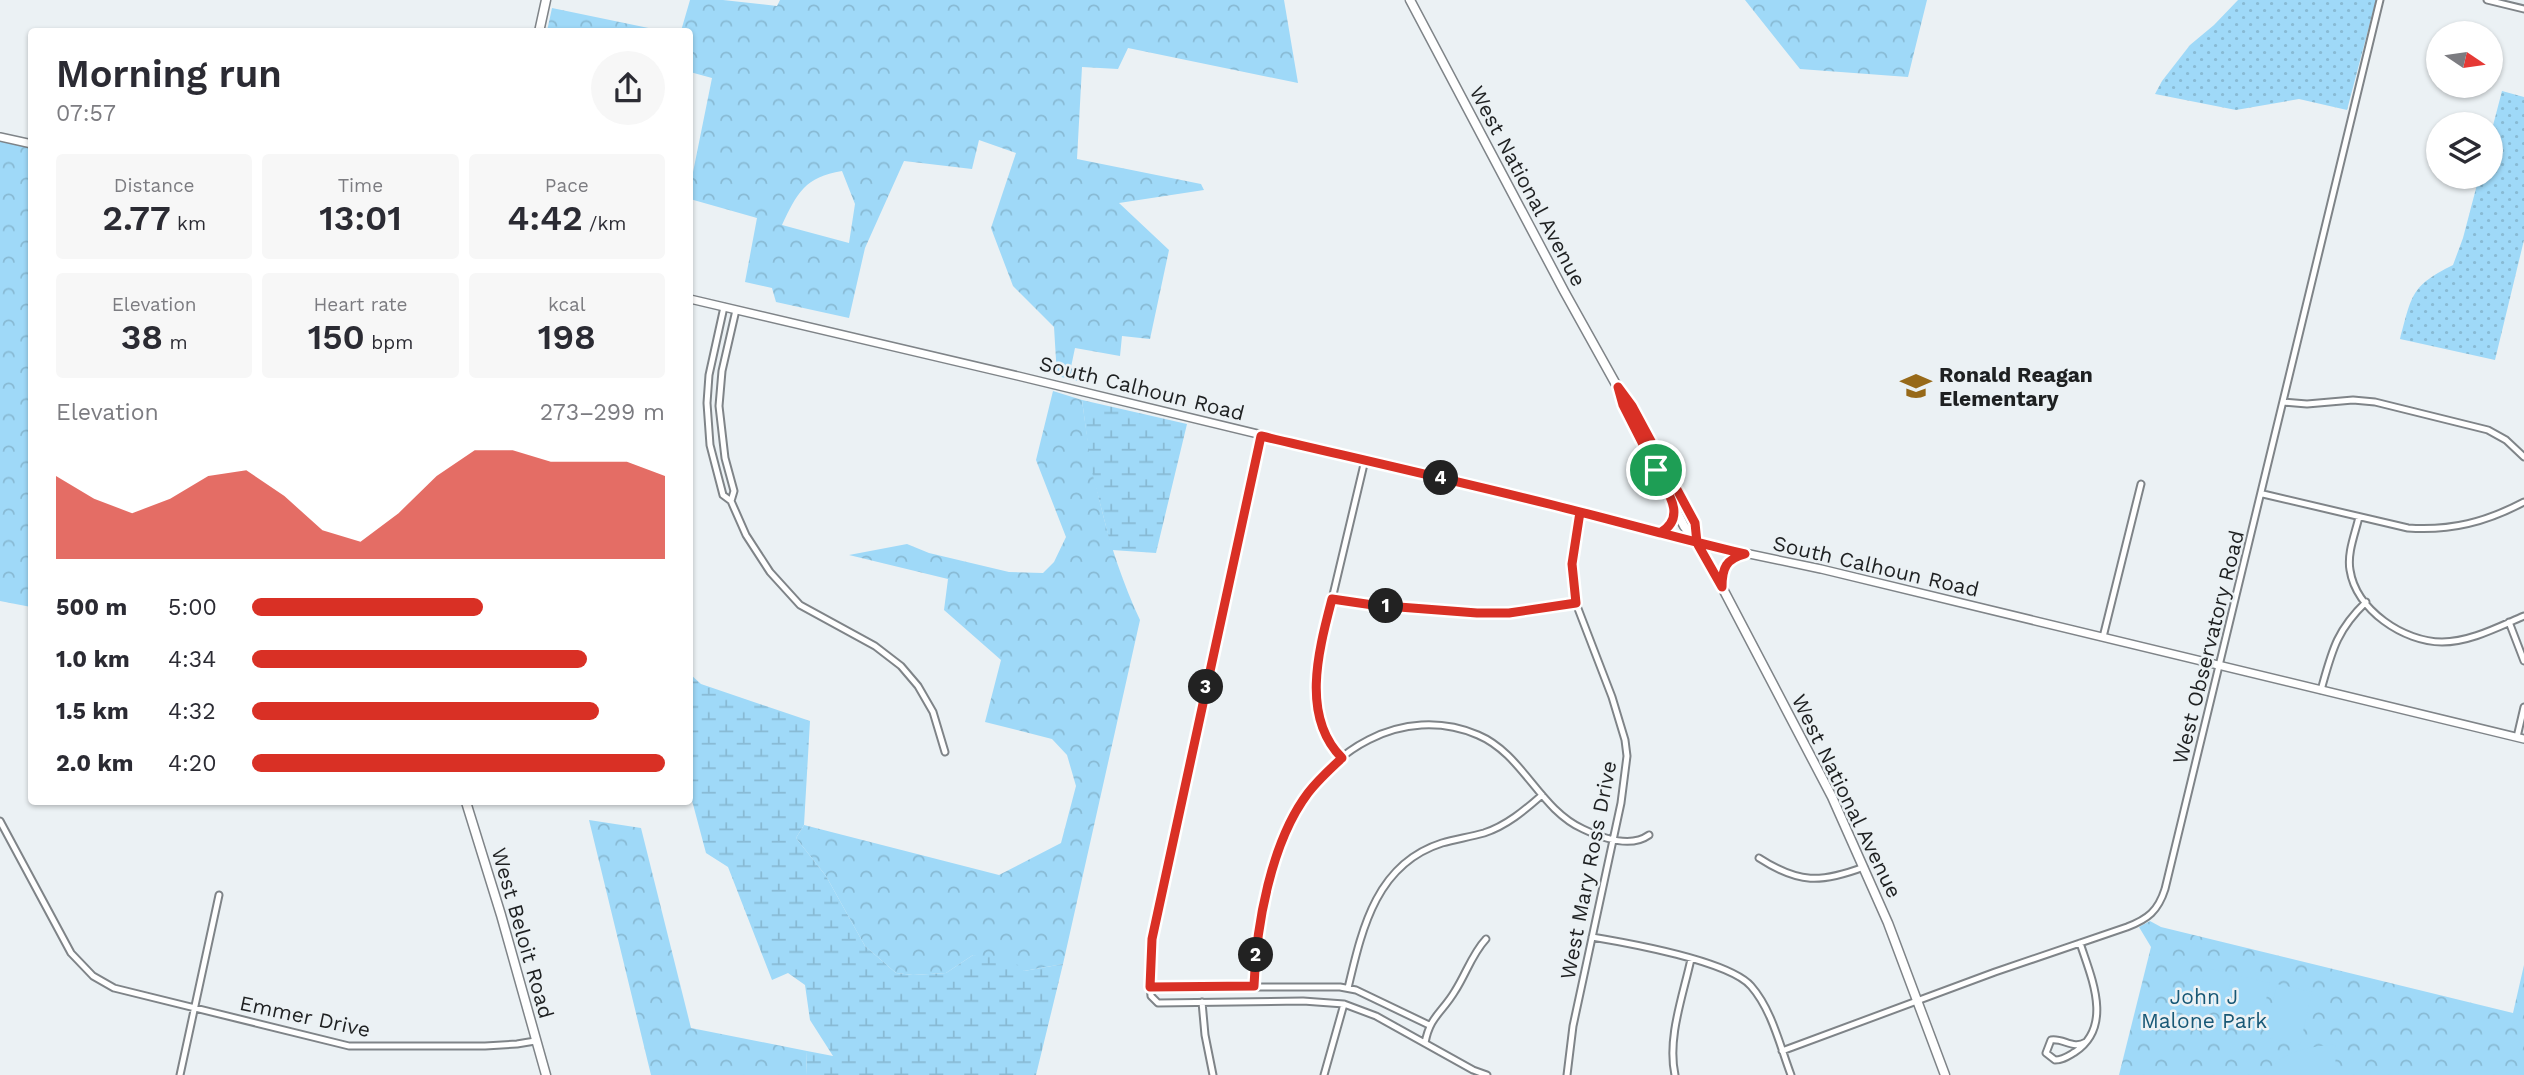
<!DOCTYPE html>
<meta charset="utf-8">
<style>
body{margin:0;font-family:"Work Sans",sans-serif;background:#f7f7f7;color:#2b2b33;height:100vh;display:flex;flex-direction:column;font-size:26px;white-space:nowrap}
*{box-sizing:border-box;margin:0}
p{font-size:23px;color:#7c7c81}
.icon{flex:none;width:38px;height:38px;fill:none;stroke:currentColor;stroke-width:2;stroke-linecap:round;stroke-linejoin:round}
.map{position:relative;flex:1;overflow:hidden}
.drawer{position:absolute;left:28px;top:28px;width:665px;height:777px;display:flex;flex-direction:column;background:#fff;border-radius:7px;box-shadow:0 2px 5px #0004}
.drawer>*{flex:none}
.needle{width:46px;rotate:103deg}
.fabs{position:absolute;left:2426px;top:21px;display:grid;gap:14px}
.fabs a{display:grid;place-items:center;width:77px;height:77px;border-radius:50%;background:#fff;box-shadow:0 2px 5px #0004;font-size:35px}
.pin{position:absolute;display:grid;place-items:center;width:60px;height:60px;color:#fff;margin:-30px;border:4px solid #fff;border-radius:50%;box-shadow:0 2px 7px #0007}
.km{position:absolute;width:35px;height:35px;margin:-18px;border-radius:50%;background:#222;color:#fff;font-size:19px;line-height:35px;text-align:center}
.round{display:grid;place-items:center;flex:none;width:74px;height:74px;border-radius:37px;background:#f7f7f7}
.overview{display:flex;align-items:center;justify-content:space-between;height:119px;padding:0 28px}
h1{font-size:38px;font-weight:600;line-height:52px}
.metrics{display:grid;grid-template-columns:repeat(3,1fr);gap:10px;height:119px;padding:7px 28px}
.metrics div{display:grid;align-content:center;border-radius:7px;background:#f7f7f7;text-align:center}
.metrics b{font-size:35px;font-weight:600}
.metrics small{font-size:19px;font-weight:400}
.metrics p{font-size:19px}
.chart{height:196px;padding:14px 28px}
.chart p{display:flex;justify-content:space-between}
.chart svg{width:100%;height:126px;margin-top:7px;fill:#d93025;opacity:.7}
ul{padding:0 28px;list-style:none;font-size:23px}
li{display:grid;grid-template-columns:112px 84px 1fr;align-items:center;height:52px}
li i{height:18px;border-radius:9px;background:#d93025}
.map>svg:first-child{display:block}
.grass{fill:url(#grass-dots)}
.forest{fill:url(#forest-crowns);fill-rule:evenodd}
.wetland{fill:url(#wetland-marsh)}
.pitch{fill:#9fd9f8}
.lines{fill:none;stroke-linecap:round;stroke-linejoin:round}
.minor-casing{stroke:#7f8488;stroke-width:9}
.tertiary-casing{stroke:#7f8488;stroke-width:10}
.secondary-casing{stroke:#7f8488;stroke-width:11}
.minor{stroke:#fff;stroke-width:5}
.tertiary{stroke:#fff;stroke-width:7}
.secondary{stroke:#fff;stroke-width:8}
.route-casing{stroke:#fff;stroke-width:14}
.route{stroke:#d93025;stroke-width:9}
.labels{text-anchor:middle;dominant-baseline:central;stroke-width:5;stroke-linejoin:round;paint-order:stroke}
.street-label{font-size:21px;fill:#1e2021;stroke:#ebf1f4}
.poi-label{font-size:21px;font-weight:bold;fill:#1e2021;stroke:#ebf1f4;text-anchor:start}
.park-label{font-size:21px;fill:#185876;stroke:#ebf1f4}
</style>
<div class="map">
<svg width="2524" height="1075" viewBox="0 0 2524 1075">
<defs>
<pattern id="grass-dots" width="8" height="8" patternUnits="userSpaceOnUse" patternTransform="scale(1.75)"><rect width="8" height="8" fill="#9fd9f8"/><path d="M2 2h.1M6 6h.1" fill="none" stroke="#88bad4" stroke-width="1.8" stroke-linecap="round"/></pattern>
<pattern id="forest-crowns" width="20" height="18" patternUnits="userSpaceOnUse" patternTransform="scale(1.75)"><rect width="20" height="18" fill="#9fd9f8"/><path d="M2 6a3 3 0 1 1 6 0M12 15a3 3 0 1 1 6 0" fill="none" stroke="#88bad4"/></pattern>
<pattern id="wetland-marsh" width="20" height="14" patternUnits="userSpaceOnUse" patternTransform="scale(1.75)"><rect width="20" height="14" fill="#9fd9f8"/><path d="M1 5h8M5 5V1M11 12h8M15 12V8" fill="none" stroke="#88bad4"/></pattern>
</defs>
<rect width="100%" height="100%" fill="#ebf1f4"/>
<path class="grass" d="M 2238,0 L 2376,0 L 2347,110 L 2299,99 L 2236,110 L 2155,94 L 2162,81 L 2190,45 L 2214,25 Z
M 2502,91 L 2524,97 L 2524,240 L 2495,360 L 2400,339 C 2412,296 2410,286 2453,265 L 2463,238 L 2479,177 L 2490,177 L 2490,137 Z"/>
<path class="forest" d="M 690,0 L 723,0 L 777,6 L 780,0 L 1284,0 L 1298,83 L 1128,48 L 1118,69 L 1082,67 L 1077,159 L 1201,184 L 1204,190 L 1119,203 L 1169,250 L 1150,339 L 1122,336 L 1120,356 L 1075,348 L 1071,367 L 1078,381 L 1057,376 L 1054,327 L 1013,286 L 991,228 L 1016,153 L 979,140 L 972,169 L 904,161 L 865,248 L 849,318 L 776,302 L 772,288 L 745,282 L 757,218 L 690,199 L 690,187 L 712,78 L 690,72 L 690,32 L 681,31 ZM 842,171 L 855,204 L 849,243 L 782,225 C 797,193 805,177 842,171 Z
M 1745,0 L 1927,0 L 1908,77 L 1800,69 Z
M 552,8 L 663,31 L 547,31 Z
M 0,137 L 31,144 L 31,607 L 0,601 Z
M 1053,391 L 1082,400 C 1092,477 1107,549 1140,620 L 1063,964 L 1024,971 L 973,955 L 946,973 L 913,975 L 896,973 L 865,946 L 826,876 L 796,838 L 804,825 L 999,875 L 1061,843 L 1076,786 L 1067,755 L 1052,739 L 985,722 L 1001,660 L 944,610 L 948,579 L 849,555 L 907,544 L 929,553 L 1009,572 L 1043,573 L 1054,562 L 1066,537 L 1036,460 Z
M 589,820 L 641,828 L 691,1028 L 807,1051 L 806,1075 L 651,1075 Z
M 2150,921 L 2161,927 L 2513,1013 L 2524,965 L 2524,1075 L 2119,1075 L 2151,947 L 2139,927 Z"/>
<path class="wetland" d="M 1082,400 L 1187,424 L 1156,553 L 1112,550 L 1091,468 Z
M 690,674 L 701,684 L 810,721 L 804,825 L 796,838 L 826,876 L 865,946 L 896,973 L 913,975 L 946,973 L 973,955 L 1010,958 L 1024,971 L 1063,964 L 1036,1075 L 806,1075 L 807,1051 L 833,1056 L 810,1020 L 805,985 L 788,973 L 772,980 L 728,867 L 706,853 L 690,793 Z"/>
<path class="pitch" d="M 2205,968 L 2232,974 L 2223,1014 L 2196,1008 Z
M 2239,976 L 2270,983 L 2259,1029 L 2228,1022 Z
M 2277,984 L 2312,992 L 2300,1045 L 2265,1037 Z
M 2336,1044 L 2335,1075 L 2264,1075 C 2284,1049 2306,1048 2336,1044 Z"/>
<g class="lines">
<g class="minor-casing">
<path id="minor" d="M 2487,0 L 2524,9
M 724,307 L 709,375 L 707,403 L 710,445 L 723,495 L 731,501 L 746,535 L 770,572 L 800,605 L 875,646 L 901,666 L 918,686 L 933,712 L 945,752
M 2283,402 L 2307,404 L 2353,400 L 2375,402 L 2488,430 L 2506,440 L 2524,457
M 1261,436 L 1152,939 L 1149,973 L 1151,996 L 1158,1003 L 1303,1001 L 1344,1004 L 1376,1016 L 1473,1070 L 1487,1075
M 2263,494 L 2408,528 C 2451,531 2486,522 2524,502
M 731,501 L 734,491 L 725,458 L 719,406 L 722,371 L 736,310
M 2359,517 C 2355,534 2347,553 2350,570 C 2356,610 2404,642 2442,642 C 2470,642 2498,627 2524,616
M 1332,599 L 1373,605 L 1477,613 L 1509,613 L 1576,603
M 2509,622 L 2524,661
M 2103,637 L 2141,484
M 2321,690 C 2332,651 2336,631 2366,602
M 2517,737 L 2524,707
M 1342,758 C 1316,731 1315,693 1318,658 L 1365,460
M 0,821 L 71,953 L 93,976 L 114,988 L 349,1046 L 485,1046 L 517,1044 L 535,1041
M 1759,858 C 1799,884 1821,883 1864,867
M 1592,937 C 1628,943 1729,961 1751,986 C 1772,1010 1780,1046 1791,1075
M 2080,943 C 2091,977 2114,1026 2075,1052 C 2068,1056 2063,1060 2055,1060 L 2046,1053 L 2051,1040 C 2064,1038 2073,1050 2086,1042
M 1254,986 C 1256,930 1267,871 1291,821 C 1325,751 1402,703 1478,735 C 1523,754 1539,809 1583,829 C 1602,838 1631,848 1649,835
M 1150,987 L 1340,987 L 1356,990 L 1429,1025
M 1348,988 C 1362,929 1376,864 1442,843 C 1456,839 1470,837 1484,833 C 1506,826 1525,810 1542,795
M 1202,1002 L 1205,1035 L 1213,1075
M 1425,1043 C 1430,1016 1442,1013 1455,991 C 1466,974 1472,954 1486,939
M 1782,1051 L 1995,972 L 2127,927 C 2148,919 2158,911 2165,889 L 2380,0
M 180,1075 L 219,895
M 1324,1075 L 1344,1004
M 1567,1075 L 1573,1026 L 1621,803 L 1627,756 L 1625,740 L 1612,697 L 1577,606 C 1570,573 1573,545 1579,512
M 1675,1075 C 1667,1038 1683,996 1691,959"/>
</g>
<g class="tertiary-casing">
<path id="tertiary" d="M 0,137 L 32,144
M 690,299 L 1018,376 L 1489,490 L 1697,543 L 1821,569 L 2524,739"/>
</g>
<g class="secondary-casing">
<path id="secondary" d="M 1410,0 L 1564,291 L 1618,388 L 1630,403 L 1664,464 L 1695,523 L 1697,540
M 539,32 L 546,0
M 1618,388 L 1640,439 L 1684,526 L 1697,543 L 1722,587 L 1832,797 L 1888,923 L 1945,1075
M 1660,533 C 1669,528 1677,521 1675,510
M 1722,584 L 1722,576 L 1728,562 L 1745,554
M 466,802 L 501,915 L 546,1075"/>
</g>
<use href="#minor" class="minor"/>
<use href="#tertiary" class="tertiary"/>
<use href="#secondary" class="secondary"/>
</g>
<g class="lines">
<g class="route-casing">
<path id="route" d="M 1656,470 C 1667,491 1688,517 1660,533 L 1580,512 L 1572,564 L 1576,603 L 1509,613 L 1477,613 L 1373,605 L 1332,599 C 1319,649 1300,716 1342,758 C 1330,769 1318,780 1308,793 C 1271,842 1256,926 1254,986 L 1150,987 L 1152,939 L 1261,436 C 1359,459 1456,481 1553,505 C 1617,521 1681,539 1745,554 C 1726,559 1722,568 1722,587 L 1697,543 L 1695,523 L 1632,406 L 1618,387 L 1623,405 L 1656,470"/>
</g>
<use href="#route" class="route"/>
</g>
<defs>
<g id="school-bare" transform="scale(2.415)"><path d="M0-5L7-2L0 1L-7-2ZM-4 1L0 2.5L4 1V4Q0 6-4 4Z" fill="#976918" stroke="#ebf1f4" stroke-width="2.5" paint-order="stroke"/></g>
</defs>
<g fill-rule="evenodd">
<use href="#school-bare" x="1916" y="386"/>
</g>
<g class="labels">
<g class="street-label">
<text transform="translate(1528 186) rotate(62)">West National Avenue</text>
<text transform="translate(1142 388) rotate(14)">South Calhoun Road</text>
<text transform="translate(1876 566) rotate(13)">South Calhoun Road</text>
<text transform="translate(2208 647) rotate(-76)">West Observatory Road</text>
<text transform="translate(1847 796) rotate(64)">West National Avenue</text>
<text transform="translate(1588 870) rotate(-79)">West Mary Ross Drive</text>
<text transform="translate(523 933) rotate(74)">West Beloit Road</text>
<text transform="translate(305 1016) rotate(12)">Emmer Drive</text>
</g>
<g class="poi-label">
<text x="1939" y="374">Ronald Reagan<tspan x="1939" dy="24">Elementary</tspan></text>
</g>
<g class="park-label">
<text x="2204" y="996">John J<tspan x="2204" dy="24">Malone Park</tspan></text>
</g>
</g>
</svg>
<div class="fabs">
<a><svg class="needle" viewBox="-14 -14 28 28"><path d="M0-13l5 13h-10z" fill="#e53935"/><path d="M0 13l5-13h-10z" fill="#7c7c81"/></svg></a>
<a><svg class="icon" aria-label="layers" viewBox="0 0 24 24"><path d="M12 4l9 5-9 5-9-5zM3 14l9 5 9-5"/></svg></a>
</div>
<div class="pin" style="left:1656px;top:470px;background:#1e9e55"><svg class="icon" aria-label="arrive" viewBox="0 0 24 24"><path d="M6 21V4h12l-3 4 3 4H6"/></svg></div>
<b class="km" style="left:1386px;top:606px">1</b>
<b class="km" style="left:1256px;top:955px">2</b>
<b class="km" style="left:1206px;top:687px">3</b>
<b class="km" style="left:1441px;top:478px">4</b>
<section class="drawer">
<div class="overview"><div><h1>Morning run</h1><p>07:57</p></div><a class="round"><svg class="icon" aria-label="share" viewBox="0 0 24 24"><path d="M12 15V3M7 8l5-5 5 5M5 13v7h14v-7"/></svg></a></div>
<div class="metrics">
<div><p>Distance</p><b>2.77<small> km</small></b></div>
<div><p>Time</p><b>13:01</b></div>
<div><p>Pace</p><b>4:42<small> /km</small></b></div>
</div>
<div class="metrics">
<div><p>Elevation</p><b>38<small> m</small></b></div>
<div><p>Heart rate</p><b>150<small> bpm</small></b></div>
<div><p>kcal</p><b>198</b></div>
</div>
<div class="chart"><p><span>Elevation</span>273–299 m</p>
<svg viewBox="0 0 160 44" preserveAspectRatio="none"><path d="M0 44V15L10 23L20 28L30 23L40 15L50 13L60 22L70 34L80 38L90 28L100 15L110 6L120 6L130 10L140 10L150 10L160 15V44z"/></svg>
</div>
<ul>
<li><b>500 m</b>5:00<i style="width:56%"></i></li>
<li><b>1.0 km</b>4:34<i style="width:81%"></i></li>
<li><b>1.5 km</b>4:32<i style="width:84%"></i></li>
<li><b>2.0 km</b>4:20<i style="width:100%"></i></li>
</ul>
</section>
</div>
